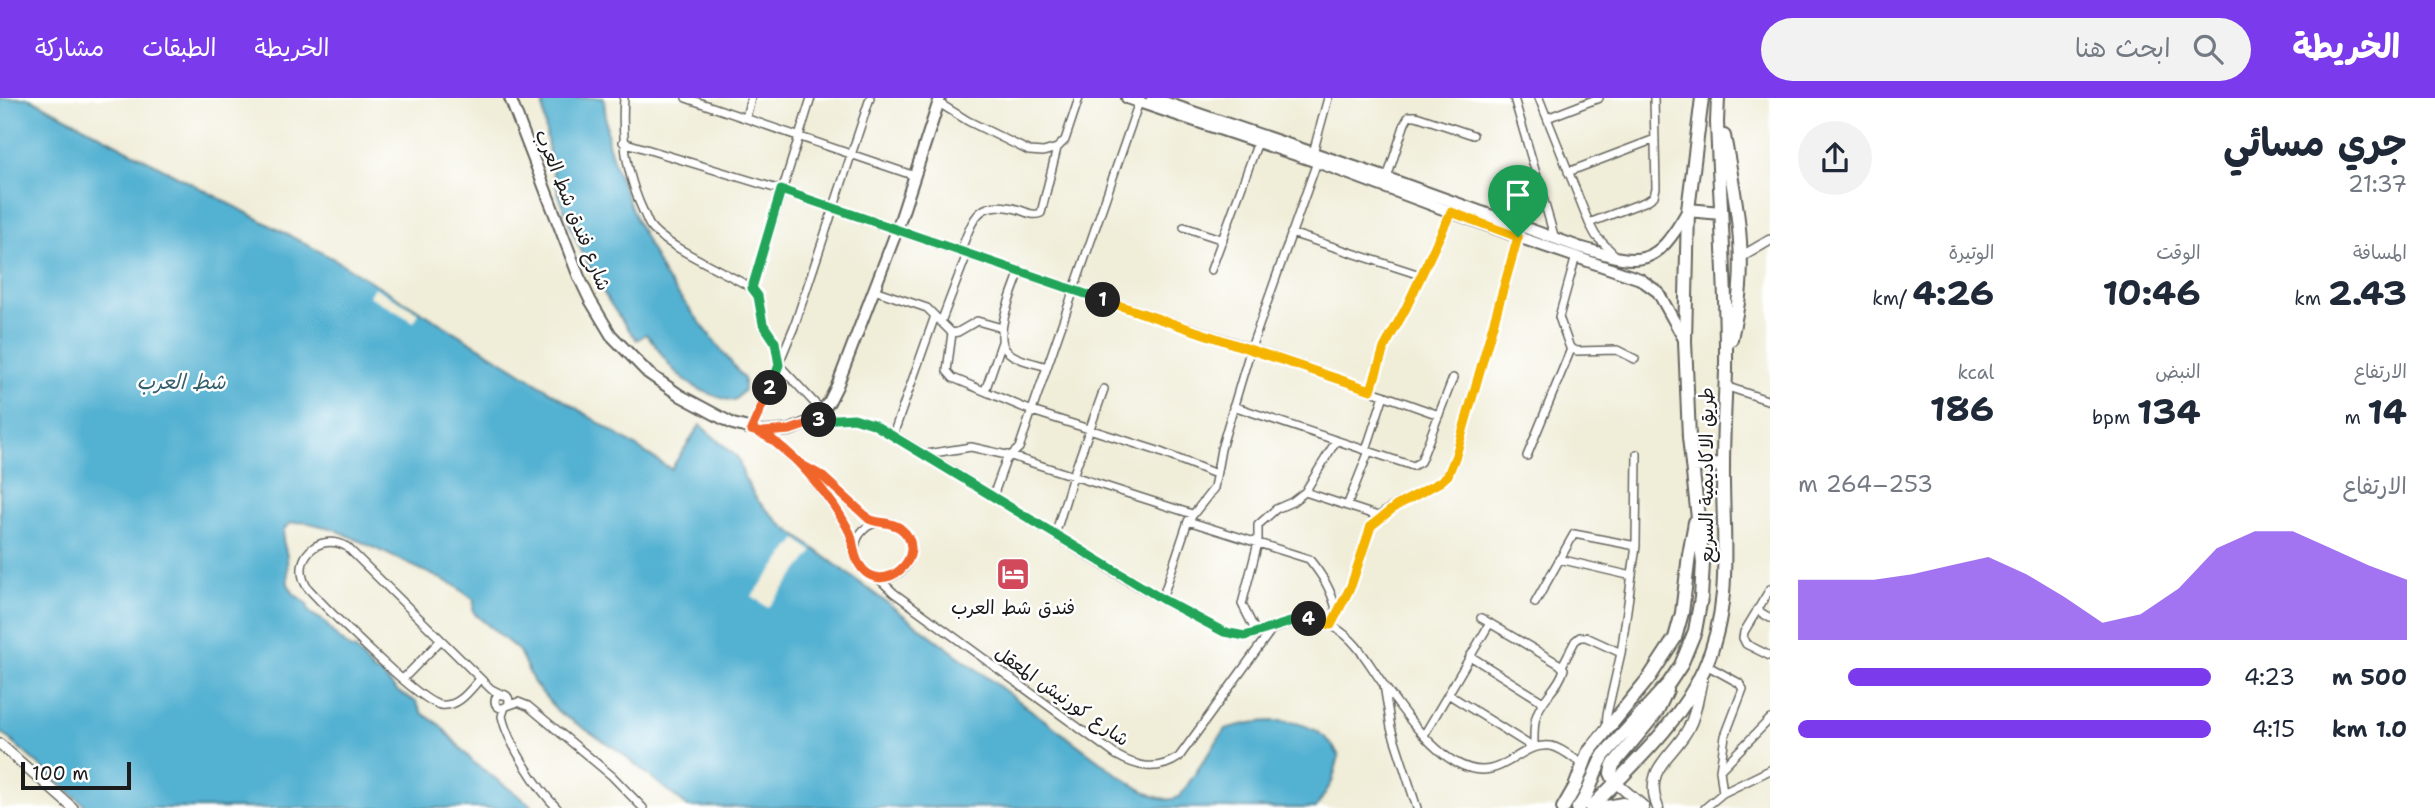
<!DOCTYPE html>
<html lang="ar">
<meta charset="utf-8">
<style>
body{margin:0;font-family:"Shantell Sans","Playpen Sans Arabic",sans-serif;background:#f2f2f3;color:#1f2937;direction:rtl;height:100vh;display:flex;flex-direction:column;font-size:26px;white-space:nowrap}
*{box-sizing:border-box;margin:0}
p{font-size:23px;color:#747a83}
.icon{flex:none;width:38px;height:38px;fill:none;stroke:currentColor;stroke-width:2;stroke-linecap:round;stroke-linejoin:round}
.map{position:relative;flex:1;overflow:hidden;direction:ltr}
.drawer{display:flex;flex-direction:column;background:#fff;width:665px}
.drawer>*{flex:none}
.scale{position:absolute;left:21px;bottom:18px;width:110px;box-sizing:border-box;padding-left:7px;border:4px solid #1c1c1c;border-top:0;font-size:19px;line-height:24px;white-space:nowrap;color:#1c1c1c;-webkit-text-stroke:5px #fff;paint-order:stroke}
.pin{position:absolute;display:grid;place-items:center;width:60px;height:60px;color:#fff;margin:-72px -30px;border-radius:50% 50% 50% 0;rotate:-45deg;box-shadow:0 0 7px #0007}
.pin .icon{rotate:45deg}
.km{position:absolute;width:35px;height:35px;margin:-18px;border-radius:50%;background:#222;color:#fff;font-size:19px;line-height:35px;text-align:center}
.round{display:grid;place-items:center;flex:none;width:74px;height:74px;border-radius:37px;background:#f2f2f3}
.headline{display:flex;align-items:center;justify-content:space-between;height:119px;padding:0 28px}
h1{font-size:38px;font-weight:700;line-height:52px}
.metrics{display:grid;grid-template-columns:repeat(3,1fr);gap:10px;height:119px;padding:7px 28px}
.metrics div{display:grid;align-content:center}
.metrics b{font-size:35px;font-weight:700}
.metrics small{font-size:19px;font-weight:400}
.metrics p{font-size:19px}
.chart{height:196px;padding:14px 28px}
.chart p{display:flex;justify-content:space-between}
.chart svg{width:100%;height:126px;margin-top:7px;fill:#7c3aed;opacity:.7}
ul{padding:0 28px;list-style:none;font-size:23px}
li{display:grid;grid-template-columns:112px 84px 1fr;align-items:center;height:52px}
li i{height:18px;border-radius:9px;background:#7c3aed}
header{display:flex;align-items:center;gap:42px;box-sizing:border-box;height:98px;padding:0 35px;background:#7c3aed;color:#fff}
header strong{font-size:33px}
nav{display:flex;gap:38px;margin-inline-start:auto;font-size:24px}
.search{width:490px;height:63px;background:#f2f2f3;display:flex;align-items:center;gap:18px;box-sizing:border-box;padding:0 24px;border-radius:38px;color:#747a83;font-size:26px}
main{display:flex;flex:1;min-height:0}
.map>svg:first-child{display:block}
.water{fill:#53b1d1;stroke:#386676;stroke-width:2}
.pier{fill:#f0edd8}
.lines{fill:none;stroke-linecap:round;stroke-linejoin:round}
.minor-casing{stroke:#66655e;stroke-width:10}
.tertiary-casing{stroke:#66655e;stroke-width:12}
.secondary-casing{stroke:#66655e;stroke-width:13}
.primary-casing{stroke:#66655e;stroke-width:14}
.trunk-casing{stroke:#66655e;stroke-width:16}
.minor{stroke:#fff;stroke-width:7}
.tertiary{stroke:#fff;stroke-width:9}
.secondary{stroke:#fff;stroke-width:10}
.primary{stroke:#fff;stroke-width:10}
.trunk{stroke:#fff;stroke-width:12}
.split-1-casing{stroke:#fff;stroke-width:14}
.split-2-casing{stroke:#fff;stroke-width:14}
.split-3-casing{stroke:#fff;stroke-width:14}
.split-4-casing{stroke:#fff;stroke-width:14}
.split-5-casing{stroke:#fff;stroke-width:14}
.split-1{stroke:#f5b400;stroke-width:9}
.split-2{stroke:#22a559;stroke-width:9}
.split-3{stroke:#f0652b;stroke-width:9}
.split-4{stroke:#22a559;stroke-width:9}
.split-5{stroke:#f5b400;stroke-width:9}
.labels{text-anchor:middle;dominant-baseline:central;stroke-width:5;stroke-linejoin:round;paint-order:stroke}
.street-label{font-size:19px;fill:#1c1c1c;stroke:#fff}
.poi-label{font-size:19px;fill:#1c1c1c;stroke:#fff}
.water-label{font-size:21px;font-style:italic;fill:#355f6d;stroke:#fff}
</style>
<header>
<strong>الخريطة</strong>
<div class="search"><svg class="icon" aria-label="search" viewBox="0 0 24 24"><circle cx="10" cy="10" r="6"/><path d="M15 15l6 6"/></svg>ابحث هنا</div>
<nav><a>الخريطة</a><a>الطبقات</a><a>مشاركة</a></nav>
</header>
<main>
<section class="drawer">
<div class="headline"><div><h1>جري مسائي</h1><p>21:37</p></div><a class="round"><svg class="icon" aria-label="share" viewBox="0 0 24 24"><path d="M12 15V3M7 8l5-5 5 5M5 13v7h14v-7"/></svg></a></div>
<div class="metrics">
<div><p>المسافة</p><b>2.43<small> km</small></b></div>
<div><p>الوقت</p><b>10:46</b></div>
<div><p>الوتيرة</p><b>4:26<small> /km</small></b></div>
</div>
<div class="metrics">
<div><p>الارتفاع</p><b>14<small> m</small></b></div>
<div><p>النبض</p><b>134<small> bpm</small></b></div>
<div><p>kcal</p><b>186</b></div>
</div>
<div class="chart"><p><span>الارتفاع</span>253–264 m</p>
<svg viewBox="0 0 160 44" preserveAspectRatio="none"><path d="M0 44V23L10 23L20 23L30 21L40 18L50 15L60 21L70 29L80 38L90 35L100 26L110 12L120 6L130 6L140 12L150 18L160 23V44z"/></svg>
</div>
<ul>
<li><b>500 m</b>4:23<i style="width:88%"></i></li>
<li><b>1.0 km</b>4:15<i style="width:100%"></i></li>
</ul>
</section>
<div class="map">
<svg width="1770" height="710" viewBox="0 0 1770 710">
<rect width="100%" height="100%" fill="#fff"/>
<filter id="ink" filterUnits="userSpaceOnUse"><feTurbulence type="fractalNoise" baseFrequency=".0143" numOctaves="2"/><feDisplacementMap in="SourceGraphic" scale="14" xChannelSelector="R" yChannelSelector="G"/><feConvolveMatrix kernelMatrix="1 2 1 2 8 2 1 2 1" color-interpolation-filters="sRGB"/></filter>
<filter id="wash" filterUnits="userSpaceOnUse"><feTurbulence type="fractalNoise" baseFrequency=".00686" numOctaves="4" result="noise"/><feDisplacementMap in="SourceGraphic" scale="28" xChannelSelector="R" yChannelSelector="G"/><feGaussianBlur stdDeviation="1.57" result="paint"/><feColorMatrix in="noise" values="0 0 0 0 0 0 0 0 0 0 0 0 0 0 0 0 0 1.4 0 .05"/><feComposite in="paint" operator="in"/></filter>
<g filter="url(#wash)">
<rect width="100%" height="100%" fill="#f0edd8"/>
<path class="water" d="M 0,0 L 30,0 L 334,161 L 514,270 L 671,371 L 700,327 L 738,360 L 744,379 L 757,402 L 781,426 L 1117,676 C 1134,686 1161,710 1180,698 L 1225,631 C 1266,619 1317,615 1339,658 L 1332,684 L 1316,710 L 688,709 L 619,653 L 557,613 L 534,585 L 519,553 L 476,517 L 473,513 L 474,502 L 454,487 L 334,431 L 305,424 L 291,425 L 284,431 L 283,442 L 287,458 L 288,486 L 294,496 L 306,505 L 310,515 L 324,523 L 334,536 L 351,551 L 355,551 L 374,574 L 381,576 L 397,593 L 416,604 L 422,615 L 440,627 L 473,664 L 535,710 L 88,710 L 0,633 Z
M 542,0 L 604,0 L 608,45 L 616,71 L 637,124 L 664,178 L 744,281 L 744,292 L 734,303 C 713,299 689,289 674,272 C 663,261 657,247 646,236 L 637,242 C 600,198 567,132 553,75 C 547,51 545,25 542,0 Z"/>
<path class="pier" d="M 374,189 L 419,215 L 414,224 L 369,198 Z
M 797,441 L 813,454 L 768,510 L 752,498 Z"/>
</g>
<g filter="url(#ink)">
<g class="lines">
<g class="minor-casing">
<path id="minor" d="M 624,0 C 621,40 627,79 644,115 C 646,119 648,126 651,129 C 665,148 729,176 752,190 L 758,198 L 763,226 L 775,244 L 779,267 L 822,313
M 686,0 L 915,78
M 1514,0 L 1555,141
M 1539,0 L 1589,125 L 1596,138 L 1616,158
M 939,5 L 968,23 L 1029,53 L 1043,54 L 1057,50 L 1065,42 L 1079,0
M 746,19 L 751,0
M 1547,20 L 1599,0
M 623,44 L 781,92 L 960,154 L 1251,250 L 1439,317
M 1313,55 L 1328,0
M 1568,74 L 1655,41
M 1387,80 L 1405,25 L 1409,18 L 1416,18 L 1473,37
M 1589,125 L 1647,103 L 1654,98 L 1656,90 L 1654,0
M 1184,129 L 1223,142
M 1291,135 L 1420,177
M 960,154 C 974,120 977,99 1020,112 C 1028,115 1034,118 1041,115 L 1057,50
M 1576,158 L 1559,219 L 1570,250 L 1577,253 L 1617,252 L 1635,261
M 1211,172 L 1258,44
M 1020,173 C 1014,191 993,236 1006,252 C 1015,262 1035,265 1047,269
M 752,190 L 811,0
M 874,192 L 927,210 L 952,235 L 947,273 L 953,280 L 1032,313 L 1155,352 L 1216,376
M 941,224 L 967,156
M 952,235 L 958,234 L 977,223 L 1002,230
M 1725,288 L 1770,303
M 1371,292 L 1384,250 L 1406,210 L 1451,114
M 985,293 L 1002,244
M 1233,308 L 1413,368 L 1420,364 L 1422,360 L 1453,280
M 815,322 L 854,320 L 873,326 C 992,391 1100,475 1223,533 C 1262,552 1293,506 1334,529 C 1355,541 1366,561 1379,580 C 1397,606 1429,651 1457,665 C 1502,689 1517,643 1551,648 C 1562,650 1573,660 1582,666
M 751,332 L 794,229 L 870,0
M 763,334 L 802,367 L 822,378 L 865,417 L 877,425
M 893,337 L 935,218
M 1366,352 L 1384,297
M 927,356 L 971,349 L 1011,358 L 1192,416
M 1527,358 L 1571,251
M 804,370 L 844,423 L 854,448
M 1305,394 L 1381,419
M 993,398 L 1006,362 L 1019,350 L 1139,4
M 1347,408 L 1369,353
M 1188,423 L 1309,461 C 1323,478 1332,493 1337,515
M855 452a28 28 0 1 1 56 0a28 28 0 1 1-56 0Z
M 1055,437 L 1073,378 L 1104,291
M 1559,461 L 1632,478
M 877,479 L 894,495 L 1116,657 C 1137,669 1157,674 1179,659 L 1272,531
M 1770,491 L 1744,534 L 1743,540 L 1746,546 L 1770,558
M 1162,501 L 1188,423 L 1214,390 L 1221,351 L 1251,250 L 1317,64
M 1535,505 L 1574,436 L 1636,448
M 1757,512 L 1770,520
M 1481,520 L 1559,566 L 1564,571 C 1560,588 1543,599 1537,616 C 1533,626 1534,639 1534,650
M 1331,527 C 1338,514 1345,501 1351,488 C 1357,472 1365,437 1373,426 C 1391,399 1437,398 1452,369 L 1518,139
M 1257,536 L 1242,506 L 1258,445 L 1258,427 L 1276,411 L 1292,404 L 1305,394 L 1336,343
M 1470,558 L 1543,604
M 1706,567 L 1739,585 L 1743,591 L 1725,638 L 1720,672 L 1723,695
M 1562,568 L 1575,543 L 1580,539 L 1586,539 L 1621,555
M 403,581 L 441,542
M 480,581 C 469,593 459,609 441,607 C 421,606 325,509 307,489 C 290,461 319,433 347,449 L 491,591 L 503,597
M 1384,587 L 1391,630 L 1417,710
M 1448,596 L 1534,650
M495 603a7 7 0 1 1 14 0a7 7 0 1 1-14 0Z
M 507,608 L 518,604 L 528,608 L 612,678 L 643,710
M 505,609 L 502,618 C 507,644 538,691 557,710
M 1606,630 L 1607,616 L 1621,555 L 1636,448 L 1637,356
M 1424,637 L 1490,525
M 1720,672 L 1770,621
M 1705,710 L 1723,695 L 1770,672"/>
</g>
<g class="tertiary-casing">
<path id="tertiary" d="M 1741,159 L 1770,142
M 0,646 L 73,710"/>
</g>
<g class="secondary-casing">
<path id="secondary" d="M 1615,684 L 1644,709
M 1658,710 C 1642,669 1674,659 1689,629 C 1697,614 1698,597 1702,581"/>
</g>
<g class="primary-casing">
<path id="primary" d="M 510,0 L 579,179 L 590,202 L 611,237 L 648,275 L 681,298 L 733,326 L 763,334 L 790,332 L 814,322 L 829,304 L 837,288 L 897,132 L 940,0
M 1127,0 L 1317,64 L 1518,139 L 1640,181 L 1658,194 L 1685,243
M 1152,0 L 1387,80 L 1579,149 C 1641,167 1654,172 1688,112"/>
</g>
<g class="trunk-casing">
<path id="trunk" d="M 1724,38 C 1733,87 1744,138 1740,188 C 1739,206 1734,224 1731,241
M 1688,112 L 1721,115
M 1692,368 L 1723,367
M 1615,684 L 1611,675 L 1613,667 L 1656,615 L 1667,592
M 1563,710 L 1575,689 L 1588,655 L 1649,580 L 1675,540 L 1682,515 L 1689,457 L 1695,424
M 1578,710 C 1591,695 1593,674 1604,657 L 1669,585 L 1681,567 L 1695,533 L 1701,500 L 1703,465 L 1689,339 L 1685,243 L 1688,112 L 1702,0
M 1591,710 C 1631,668 1680,625 1704,571 C 1734,505 1722,438 1723,368 C 1723,336 1725,305 1726,273 C 1727,190 1720,107 1717,24 L 1718,0
M 1602,710 L 1623,706 L 1642,710"/>
</g>
<use href="#minor" class="minor"/>
<use href="#tertiary" class="tertiary"/>
<use href="#secondary" class="secondary"/>
<use href="#primary" class="primary"/>
<use href="#trunk" class="trunk"/>
</g>
</g>
<g class="lines" filter="url(#ink)">
<g class="split-1-casing">
<path id="split-1" d="M 1103,202 L 1371,292 L 1384,250 L 1406,210 L 1451,114 L 1518,139"/>
</g>
<g class="split-2-casing">
<path id="split-2" d="M 770,290 L 779,267 L 775,244 L 763,226 L 758,198 L 752,190 L 781,92 L 1103,202"/>
</g>
<g class="split-3-casing">
<path id="split-3" d="M 770,290 L 751,332 C 784,339 836,404 850,435 C 854,445 853,457 859,466 C 881,503 934,456 900,430 C 890,423 879,426 869,421 L 822,378 L 802,367 L 763,334 L 790,332 L 819,322"/>
</g>
<g class="split-4-casing">
<path id="split-4" d="M 819,322 L 854,320 L 873,326 L 1162,501 L 1224,534 L 1245,538 L 1300,521 L 1309,521"/>
</g>
<g class="split-5-casing">
<path id="split-5" d="M 1309,521 L 1331,527 L 1351,488 L 1371,428 L 1396,408 L 1440,384 L 1448,377 L 1456,357 L 1518,139"/>
</g>
<use href="#split-1" class="split-1"/>
<use href="#split-2" class="split-2"/>
<use href="#split-3" class="split-3"/>
<use href="#split-4" class="split-4"/>
<use href="#split-5" class="split-5"/>
</g>
<defs>
<g id="hotel-square" transform="scale(1.75)"><rect x="-9" y="-9" width="18" height="18" rx="4" fill="#d1495b" stroke="#fff"/><path d="M-6-4.5h1.5V1H6V5H4.5V3h-9V5H-6ZM-4 0a1.8 1.8 0 1 1 3.6 0ZM.5 0V-2.5h3Q6-2.5 6 0Z" fill="#fff"/></g>
</defs>
<g fill-rule="evenodd">
<use href="#hotel-square" x="1013" y="476"/>
</g>
<g class="labels">
<g class="street-label">
<text transform="translate(573 112) rotate(68)">شارع فندق شط العرب</text>
<text transform="translate(1706 377) rotate(-90)">طريق الاكاديمية السريع</text>
<text transform="translate(1062 598) rotate(35)">شارع كورنيش المعقل</text>
</g>
<g class="poi-label">
<text x="1013" y="509">فندق شط العرب</text>
</g>
<g class="water-label">
<text x="181" y="284">شط العرب</text>
</g>
</g>
</svg>
<div class="scale">100 m</div>
<div class="pin" style="left:1518px;top:139px;background:#1e9e55"><svg class="icon" aria-label="arrive" viewBox="0 0 24 24"><path d="M6 21V4h12l-3 4 3 4H6"/></svg></div>
<b class="km" style="left:1103px;top:202px">1</b>
<b class="km" style="left:770px;top:290px">2</b>
<b class="km" style="left:819px;top:322px">3</b>
<b class="km" style="left:1309px;top:521px">4</b>
</div>
</main>
